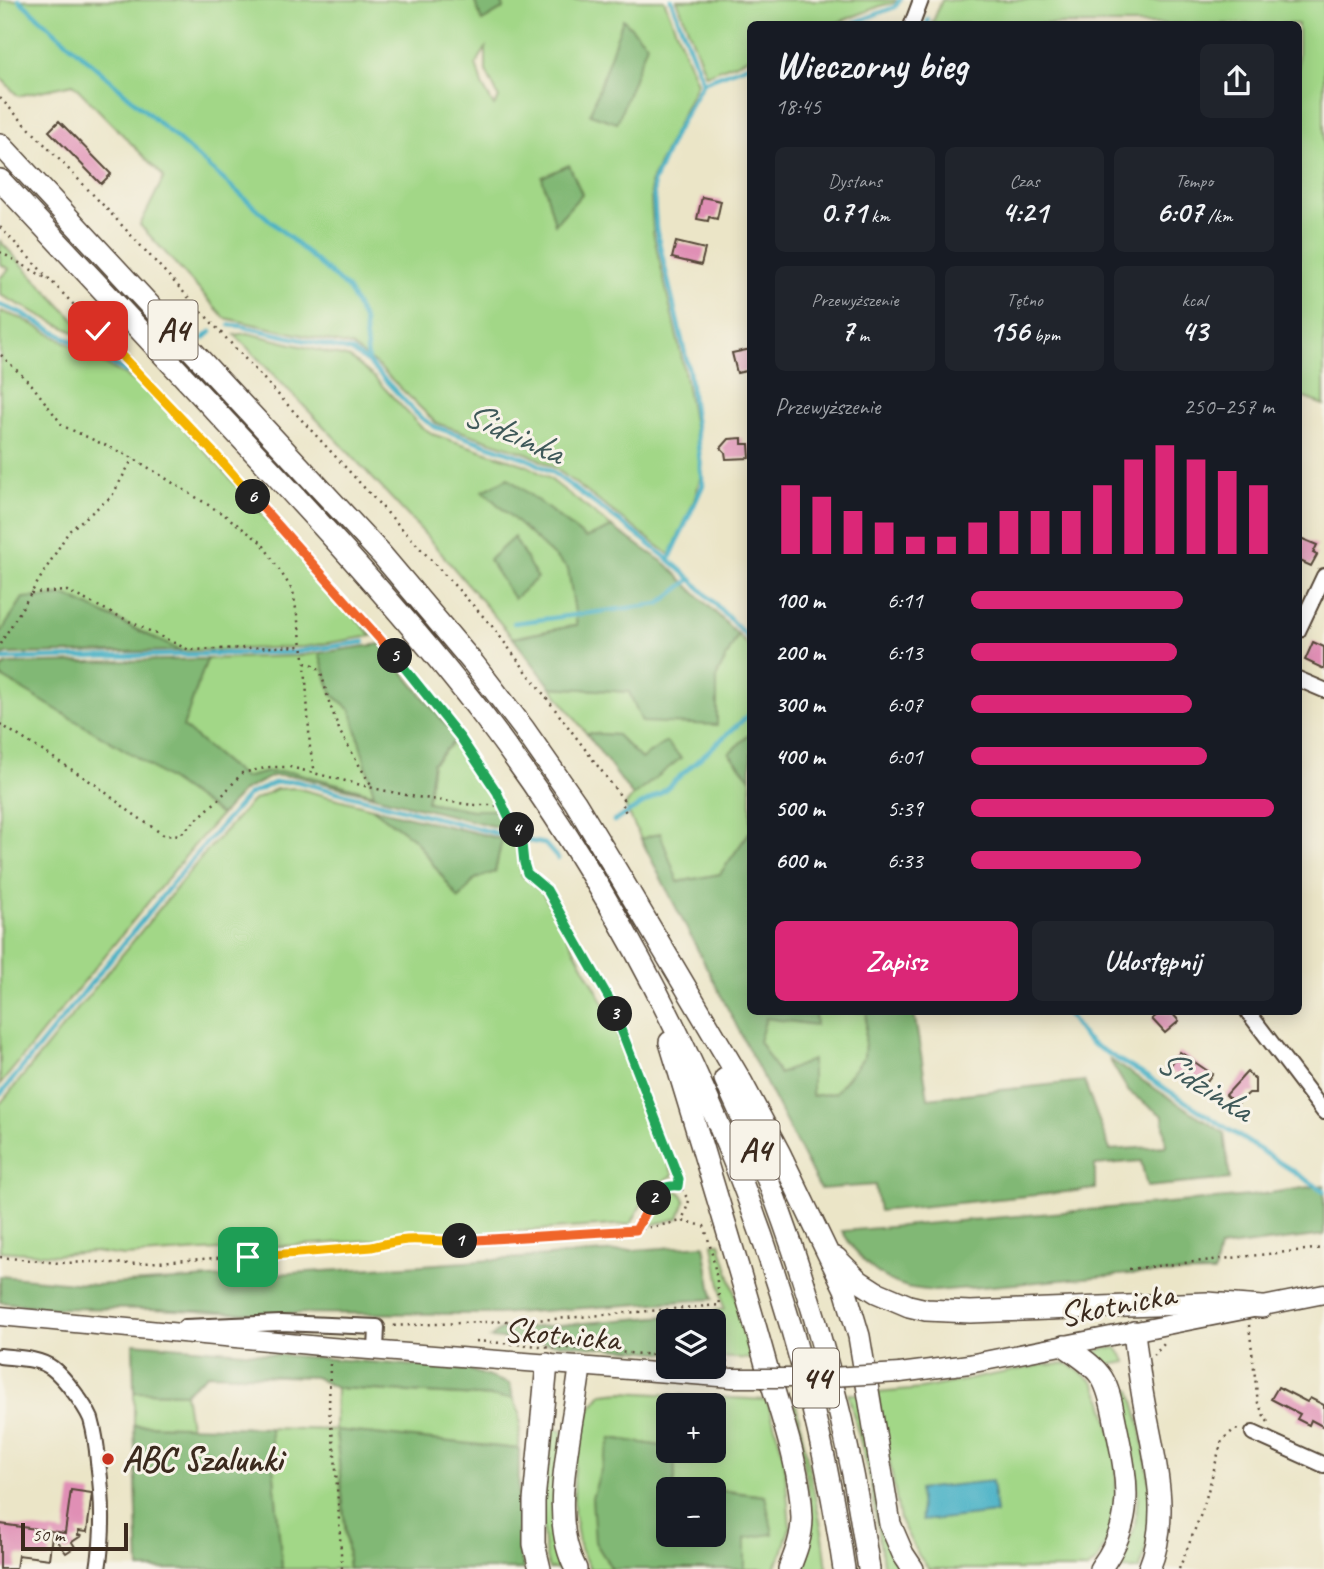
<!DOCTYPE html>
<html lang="pl">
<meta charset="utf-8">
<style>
body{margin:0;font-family:Caveat,sans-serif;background:#20242c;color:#f1f3f6;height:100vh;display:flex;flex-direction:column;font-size:26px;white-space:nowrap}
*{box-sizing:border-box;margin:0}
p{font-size:23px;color:#9ea1a6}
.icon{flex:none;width:38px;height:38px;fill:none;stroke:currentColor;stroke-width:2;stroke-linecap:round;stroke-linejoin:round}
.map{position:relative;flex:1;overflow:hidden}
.side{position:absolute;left:747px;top:21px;width:555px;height:994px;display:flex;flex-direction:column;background:#171b24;border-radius:10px;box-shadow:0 4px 18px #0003}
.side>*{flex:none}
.tools{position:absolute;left:656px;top:1309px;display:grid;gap:14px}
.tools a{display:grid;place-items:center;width:70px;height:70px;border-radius:10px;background:#171b24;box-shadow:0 4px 18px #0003;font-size:35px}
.scale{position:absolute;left:21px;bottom:18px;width:107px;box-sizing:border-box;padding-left:7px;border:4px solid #3b2a1e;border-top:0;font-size:19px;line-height:24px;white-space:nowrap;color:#3b2a1e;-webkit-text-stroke:5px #f7f3e8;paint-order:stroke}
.pin{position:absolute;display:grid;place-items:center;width:60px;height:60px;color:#fff;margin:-30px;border-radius:14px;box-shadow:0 4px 10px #0006}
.km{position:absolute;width:35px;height:35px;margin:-18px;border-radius:50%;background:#222;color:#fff;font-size:19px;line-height:35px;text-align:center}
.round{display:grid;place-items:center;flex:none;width:74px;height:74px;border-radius:10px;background:#20242c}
.overview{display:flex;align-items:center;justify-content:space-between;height:119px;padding:0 28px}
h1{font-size:38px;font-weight:700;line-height:52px}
.stats{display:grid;grid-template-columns:repeat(3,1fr);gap:10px;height:119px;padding:7px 28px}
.stats div{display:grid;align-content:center;border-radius:10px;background:#20242c;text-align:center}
.stats b{font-size:30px;font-weight:700}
.stats small{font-size:19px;font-weight:400}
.stats p{font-size:19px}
.chart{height:196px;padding:14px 28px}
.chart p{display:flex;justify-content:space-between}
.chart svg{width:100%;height:126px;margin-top:7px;stroke:#db2777;stroke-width:6}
.cta{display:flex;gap:14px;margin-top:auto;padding:14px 28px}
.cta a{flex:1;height:80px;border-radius:10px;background:#db2777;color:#fff;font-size:28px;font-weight:700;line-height:80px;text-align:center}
.cta a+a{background:#20242c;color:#f1f3f6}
ul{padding:0 28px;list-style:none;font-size:23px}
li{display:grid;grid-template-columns:112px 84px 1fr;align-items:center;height:52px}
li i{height:18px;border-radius:9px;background:#db2777}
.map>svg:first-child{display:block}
.green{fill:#a2d787;stroke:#6e8052;stroke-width:2;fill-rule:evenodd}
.forest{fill:#81b874;stroke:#5e7149;stroke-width:2}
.water{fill:#47b1c6;stroke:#416e72;stroke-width:2}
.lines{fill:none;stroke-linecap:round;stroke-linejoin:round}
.stream{stroke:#47b1c6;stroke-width:4.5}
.building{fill:#e08fb5}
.minor-casing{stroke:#554637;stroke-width:18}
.major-casing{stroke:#554637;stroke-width:21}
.highway-casing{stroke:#554637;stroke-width:24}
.path{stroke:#554637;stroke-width:2.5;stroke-dasharray:2 5;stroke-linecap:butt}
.minor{stroke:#fff;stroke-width:14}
.major{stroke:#fff;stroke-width:18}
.highway{stroke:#fff;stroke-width:21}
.major-bridge-casing{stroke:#554637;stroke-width:21;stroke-linecap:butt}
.path-bridge{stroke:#554637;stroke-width:2.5;stroke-dasharray:2 5;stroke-linecap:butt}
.major-bridge{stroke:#fff;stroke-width:18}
.split-1-casing{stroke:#fff;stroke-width:14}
.split-2-casing{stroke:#fff;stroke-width:14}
.split-3-casing{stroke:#fff;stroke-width:14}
.split-4-casing{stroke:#fff;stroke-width:14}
.split-5-casing{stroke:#fff;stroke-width:14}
.split-6-casing{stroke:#fff;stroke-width:14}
.split-7-casing{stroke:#fff;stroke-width:14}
.split-1{stroke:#f5b400;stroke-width:9}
.split-2{stroke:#f0652b;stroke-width:9}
.split-3{stroke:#22a559;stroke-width:9}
.split-4{stroke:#22a559;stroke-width:9}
.split-5{stroke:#22a559;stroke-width:9}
.split-6{stroke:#f0652b;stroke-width:9}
.split-7{stroke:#f5b400;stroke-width:9}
.poi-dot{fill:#c8321e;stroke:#f7f3e8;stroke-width:2.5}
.labels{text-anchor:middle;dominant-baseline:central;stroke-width:6;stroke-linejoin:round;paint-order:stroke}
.shield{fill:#f7f3e8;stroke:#73665b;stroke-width:2}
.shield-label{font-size:33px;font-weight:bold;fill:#3b2a1e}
.street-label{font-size:35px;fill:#3b2a1e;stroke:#f7f3e8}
.poi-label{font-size:35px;font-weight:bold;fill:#3b2a1e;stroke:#f7f3e8;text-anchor:start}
.water-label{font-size:37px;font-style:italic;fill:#3f5959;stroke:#f7f3e8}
</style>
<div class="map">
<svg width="1324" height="1569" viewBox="0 0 1324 1569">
<rect width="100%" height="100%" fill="#f7f3e8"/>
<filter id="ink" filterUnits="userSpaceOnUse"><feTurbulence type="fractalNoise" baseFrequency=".0143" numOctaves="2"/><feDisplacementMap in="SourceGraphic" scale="14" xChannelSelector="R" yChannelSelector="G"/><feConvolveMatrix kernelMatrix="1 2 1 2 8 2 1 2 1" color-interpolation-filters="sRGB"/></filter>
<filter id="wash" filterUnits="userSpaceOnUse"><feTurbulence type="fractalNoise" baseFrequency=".00686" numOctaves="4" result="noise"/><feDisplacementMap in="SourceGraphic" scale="28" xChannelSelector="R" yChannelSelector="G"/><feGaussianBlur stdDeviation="1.57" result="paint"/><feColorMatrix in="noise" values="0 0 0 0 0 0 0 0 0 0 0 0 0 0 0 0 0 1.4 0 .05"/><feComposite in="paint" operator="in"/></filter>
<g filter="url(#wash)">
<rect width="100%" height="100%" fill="#ebe5c7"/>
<path class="green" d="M 0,0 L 474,0 L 482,21 L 504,8 L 501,0 L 664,0 L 697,83 L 650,183 L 653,232 L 682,359 L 702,472 L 694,501 L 670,555 L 555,468 L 529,454 L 436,423 L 379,367 L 351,346 L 225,318 L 140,225 L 164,177 L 73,84 L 18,96 L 0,77 ZM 647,44 L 617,122 L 591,114 L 590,114 ZM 486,48 L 486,71 L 499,98 L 494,106 L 482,85 L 476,64 Z
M 677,0 L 896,0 L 894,3 L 883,5 L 834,24 L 751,24 L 751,57 L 706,75 Z
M 942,0 L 1324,0 L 1324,405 L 1299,396 L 1298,24 L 932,24 Z
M 0,241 L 97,344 L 0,295 L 0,278 L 9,269 L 0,264 Z
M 0,311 L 23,319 L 144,386 L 210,456 L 372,636 L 304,647 L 181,651 L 67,596 L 23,598 L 0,634 Z
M 247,333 L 350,358 L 374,377 L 420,426 L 435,435 L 526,465 L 550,479 L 612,527 L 586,539 L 508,479 L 484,491 L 569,569 L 577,625 L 513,638 L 423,532 L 336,439 L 235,335 Z
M 738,635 L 751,649 L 751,733 L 729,753 L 751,779 L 751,830 L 720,874 L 677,882 L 660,833 L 641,839 L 625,806 L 633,796 L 680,758 L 666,742 L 641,759 L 617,735 L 586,733 L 551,687 L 630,692 L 716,725 L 717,675 Z
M 319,653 L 332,694 L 351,710 L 375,794 L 293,772 L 268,772 L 244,778 L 183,727 L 207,659 L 297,656 Z
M 0,676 L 135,756 L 221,815 L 193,847 L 0,1085 Z
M 457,738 L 494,793 L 495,810 L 472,810 L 427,802 L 433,763 Z
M 296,788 L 372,808 L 415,840 L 459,899 L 475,879 L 495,872 L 502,839 L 516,843 L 522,875 L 543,893 L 606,1007 L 673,1175 L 648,1192 L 631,1224 L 124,1256 L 93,1252 L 55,1255 L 0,1251 L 0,1104 L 205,853 L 252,801 L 276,789 Z
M 815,1012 L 867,1012 L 864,1057 L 835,1093 L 811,1096 L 812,1061 L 779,1075 L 759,1041 L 766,1017 L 815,1025 Z
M 672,1188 C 680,1191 683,1194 685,1201 L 679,1218 L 643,1227 C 651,1213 654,1190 672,1188 Z
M 713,1243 L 720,1243 L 754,1359 L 714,1357 L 714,1321 L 703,1321 L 706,1313 L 724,1309 Z
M 1106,1348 L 1117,1348 L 1127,1362 L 1104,1366 L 1089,1354 Z
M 1068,1364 L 1093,1381 L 1103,1401 L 1117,1455 L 1115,1524 L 1097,1561 L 1088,1569 L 929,1569 L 917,1553 L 900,1520 L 877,1393 L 921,1389 L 1043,1365 Z
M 1123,1387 L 1131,1390 L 1140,1423 L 1151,1490 L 1152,1524 L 1140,1569 L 1113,1569 L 1123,1556 L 1135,1526 L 1138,1494 L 1136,1472 L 1119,1390 Z
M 336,1388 L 513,1398 L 520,1413 L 519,1449 L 336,1431 L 349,1569 L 282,1569 L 270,1428 L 335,1430 Z
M 134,1392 L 185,1393 L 190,1426 L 134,1425 Z
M 622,1392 L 767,1400 L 784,1457 L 790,1527 L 781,1556 L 773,1569 L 745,1569 L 745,1538 L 765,1496 L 714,1489 L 673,1489 L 675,1478 L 674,1451 L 714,1451 L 714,1405 L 668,1405 L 668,1447 L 611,1438 L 595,1542 L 612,1569 L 590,1569 L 580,1549 L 574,1513 L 574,1478 L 577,1441 L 589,1410 L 602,1394 Z
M 848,1394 L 861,1394 L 903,1569 L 884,1569 L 869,1474 Z
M 796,1404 L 823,1536 L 827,1569 L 803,1569 C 822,1522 801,1453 792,1405 Z
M 549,1428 L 562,1430 L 568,1569 L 549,1569 C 536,1527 546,1472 549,1428 Z"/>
<path class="forest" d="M 474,0 L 501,0 L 504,8 L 482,21 Z
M 623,19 L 647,44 L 617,123 L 590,114 Z
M 569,165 L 582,194 L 555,224 L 542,177 Z
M 508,478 L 586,538 L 612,527 L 666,564 L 738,635 L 717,675 L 717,725 L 642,722 L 629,692 L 551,687 L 513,638 L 577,625 L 568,569 L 483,491 Z
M 514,537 L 537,578 L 514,599 L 489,560 Z
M 67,596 L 181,651 L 7,654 L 0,657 L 0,634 L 23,598 Z
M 380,644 L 457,738 L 433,763 L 427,802 L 472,810 L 495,810 L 505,819 L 512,831 L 295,776 L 272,776 L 243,791 L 221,815 L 135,756 L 0,676 L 2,667 L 8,664 L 207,659 L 183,727 L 244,778 L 268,772 L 293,772 L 374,794 L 351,710 L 332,694 L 319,653 Z
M 586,733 L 617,735 L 641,759 L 666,742 L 681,758 L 633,796 Z
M 751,733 L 751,779 L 729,753 Z
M 372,808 L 502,839 L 495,872 L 475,879 L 459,899 L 415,840 Z
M 751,830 L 751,1012 L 815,1012 L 816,1025 L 766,1018 L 759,1041 L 779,1074 L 812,1060 L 812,1096 L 835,1093 L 864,1057 L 867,1012 L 914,1012 L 928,1098 L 1084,1081 L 1110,1150 L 1166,1146 L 1163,1116 L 1129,1092 L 1109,1059 L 1224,1133 L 1230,1179 L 1147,1187 L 1141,1161 L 1095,1165 L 1095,1189 L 879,1211 L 875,1185 L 820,1189 L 641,839 L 660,833 L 678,882 L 720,874 Z
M 1324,1185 L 1324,1235 L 1219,1248 L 1214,1273 L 1130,1274 L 935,1291 C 926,1290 916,1289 907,1287 C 876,1278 858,1258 842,1231 L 1250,1196 Z
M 704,1245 L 713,1299 L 497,1314 L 240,1313 L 153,1309 L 54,1308 L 0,1302 L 0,1276 L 95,1285 L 423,1265 Z
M 706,1313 L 703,1321 L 668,1321 L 668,1353 L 490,1338 L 500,1330 Z
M 133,1343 L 469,1370 L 510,1384 L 513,1398 L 336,1388 L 315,1377 L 207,1374 L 185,1393 L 134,1392 Z
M 134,1425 L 270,1428 L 282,1569 L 139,1569 Z
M 336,1430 L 519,1449 L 518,1552 L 525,1569 L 349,1569 Z
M 611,1438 L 668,1447 L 668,1451 L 674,1451 L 675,1478 L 673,1489 L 668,1489 L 668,1535 L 714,1535 L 714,1490 L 765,1496 L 773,1534 L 745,1538 L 745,1569 L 612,1569 L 595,1542 L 592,1498 Z"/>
<path class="water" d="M 992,1481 L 996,1513 L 922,1521 L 919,1489 Z"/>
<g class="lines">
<path class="stream" d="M 19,0 L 348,289 L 364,321 L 368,360
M 851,24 L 895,7 L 900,0
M 927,24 L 928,19
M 703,82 L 751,64
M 0,305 L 21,313 L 127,372
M 230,325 L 240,326 L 351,351 L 368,362 L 420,417 L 435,427 L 528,459 L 552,472 L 644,540 L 669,560 L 691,579 L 751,641
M 204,338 L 211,332
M 669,560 L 703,485 L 689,371 L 656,229 L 653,183 L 675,133 L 703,82 L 671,0
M 514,623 L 659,604 L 691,579
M 0,661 L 5,659 L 296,652 L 364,642
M 614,821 L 661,793 L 751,713
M 529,841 L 545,844 L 558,859
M 1066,1012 L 1083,1036 L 1092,1044 L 1141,1073 L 1324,1191
M 0,1095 L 199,851 L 248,795 L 274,783 L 295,781 L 507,836"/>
</g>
<g id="blocks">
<path class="building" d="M 59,121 L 111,174 L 101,184 L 49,131 Z
M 702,197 L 721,201 L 717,219 L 709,217 L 708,221 L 697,219 Z
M 676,242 L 705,249 L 701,265 L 672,258 Z
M 751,349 L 751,370 L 737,373 L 732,353 Z
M 742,438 L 742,444 L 749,444 L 750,458 L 726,459 L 725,452 L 721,448 L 729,439 Z
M 1298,537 L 1317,545 L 1313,553 L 1317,555 L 1311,566 L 1298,560 Z
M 1313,642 L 1324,647 L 1324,669 L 1305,660 Z
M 1157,1012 L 1171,1012 L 1179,1021 L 1165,1033 L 1152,1019 L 1157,1015 Z
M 1180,1052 L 1212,1074 L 1200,1091 L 1168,1069 Z
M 1247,1072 L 1255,1079 L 1255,1093 L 1249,1093 L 1236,1105 L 1226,1095 Z
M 1278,1387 L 1307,1402 L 1310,1398 L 1324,1405 L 1324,1427 L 1311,1420 L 1309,1425 L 1297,1419 L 1300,1414 L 1271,1399 Z
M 71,1490 L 92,1493 L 87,1532 L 78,1531 L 78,1535 L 81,1536 L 72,1542 L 75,1547 L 66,1553 L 52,1535 L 49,1559 L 18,1555 L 16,1569 L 0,1569 L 0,1524 L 65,1533 Z"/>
</g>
</g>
<g filter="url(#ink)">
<use href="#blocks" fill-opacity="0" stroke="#554637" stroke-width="2"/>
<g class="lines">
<g class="minor-casing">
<path id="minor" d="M 912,24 L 921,0
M 1298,631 L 1324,576
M 1298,679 L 1324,690
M 1248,1012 L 1324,1112
M 185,1327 L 281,1323 L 377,1327 L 376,1350
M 0,1356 C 16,1358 39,1358 52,1368 C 64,1377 85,1405 91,1419 C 95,1433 97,1448 98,1462 C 103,1498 104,1533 98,1569
M 1253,1433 L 1324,1465"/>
</g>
<g class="major-casing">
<path id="major" d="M 0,1316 L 331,1347 L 732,1378
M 900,1373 L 969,1364 L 1324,1294"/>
</g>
<g class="highway-casing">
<path id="highway" d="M 0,144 L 381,554 L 474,664 L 524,729 L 575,802 L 618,873 L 741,1081 L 780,1154 L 845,1289 L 859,1336 L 890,1524 L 903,1554 L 913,1569
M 0,180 C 80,265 159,351 239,436 C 324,527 409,619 485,718 C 670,962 800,1266 844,1569
M 670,1042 C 703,1151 737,1259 767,1368 C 781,1415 801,1469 802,1518 C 802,1536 796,1552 789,1569
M 725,1079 C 783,1204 826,1339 853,1474 C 859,1506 864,1537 869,1569
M 836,1258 L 859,1281 L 876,1292 L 909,1306 L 926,1310 L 970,1312 L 1207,1303 L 1262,1307
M 1134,1332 C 1137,1357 1140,1383 1145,1408 C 1155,1461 1171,1516 1149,1569
M 1065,1346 C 1078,1356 1093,1364 1102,1378 C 1111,1393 1113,1413 1117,1430 C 1128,1483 1135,1522 1100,1569
M 540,1569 L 534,1544 L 534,1501 L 547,1364
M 576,1569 C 546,1514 574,1427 580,1367"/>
</g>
<path class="path" d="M 0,98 L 104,206 L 492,626 L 625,802 L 622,807 L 626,812
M 0,227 L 215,454 L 398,658 L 460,737 L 497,792 L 506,813
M 0,252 L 46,278
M 1,355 L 32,385 L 63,426 L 133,458 L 226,516 L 262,543 L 293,591 L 305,663 L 310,748 L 315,773
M 31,593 L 67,591 L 189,650 L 302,646
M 0,644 L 69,531 L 112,496 L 133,458
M 305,663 L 314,665 L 321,672 L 329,702 L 340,732 L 369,782 L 374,786
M 0,724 L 96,785 L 129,811 L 165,836 L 181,834 L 221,797 L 242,773 L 270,767 L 290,767 L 377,789 L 411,796 L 472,805 L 495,805 L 504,812 L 515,826 L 522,843 L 524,863 L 527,873 L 547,890 L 611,1002 L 679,1179 L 678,1186
M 636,1230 C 640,1223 645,1217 648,1210 C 657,1194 660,1181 681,1188 L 689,1201 L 682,1221
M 0,1257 L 59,1263 L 93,1262 L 130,1264 L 372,1247 C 396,1241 416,1240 440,1242 L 636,1230 L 682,1221 L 704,1226 C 713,1251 717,1279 720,1305 L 555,1319 L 390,1326
M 1129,1269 L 1324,1248
M 1249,1325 L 1258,1403 L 1265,1418 L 1271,1426
M 476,1341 L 655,1355
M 1153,1355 L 1165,1342
M 330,1364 L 329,1410 L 335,1454 L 342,1569
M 1179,1569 L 1203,1509 L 1222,1440 L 1235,1429 L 1239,1430"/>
<use href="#minor" class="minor"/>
<use href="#major" class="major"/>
<use href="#highway" class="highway"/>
<g class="major-bridge-casing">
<path id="major-bridge" d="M 732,1378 L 814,1378 L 900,1373"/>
</g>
<path class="path-bridge" d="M 719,1362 L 728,1362"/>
<use href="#major-bridge" class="major-bridge"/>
</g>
</g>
<g class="lines" filter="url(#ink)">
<g class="split-1-casing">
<path id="split-1" d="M 248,1257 L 372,1247 C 384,1244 395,1241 407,1240 C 425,1239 442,1242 460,1241"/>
</g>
<g class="split-2-casing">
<path id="split-2" d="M 460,1241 L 636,1230 L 654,1198"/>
</g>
<g class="split-3-casing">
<path id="split-3" d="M 615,1014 L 679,1179 L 678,1186 C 666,1185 661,1188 654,1198"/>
</g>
<g class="split-4-casing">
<path id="split-4" d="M 517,830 L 522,844 L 524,863 L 527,873 L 547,890 L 611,1002 L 615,1014"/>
</g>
<g class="split-5-casing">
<path id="split-5" d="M 395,656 L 460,737 L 497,792 L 508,816 L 517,830"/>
</g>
<g class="split-6-casing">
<path id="split-6" d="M 253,497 L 395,656"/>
</g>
<g class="split-7-casing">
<path id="split-7" d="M 98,331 L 215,454 L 253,497"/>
</g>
<use href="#split-1" class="split-1"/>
<use href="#split-2" class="split-2"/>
<use href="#split-3" class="split-3"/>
<use href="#split-4" class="split-4"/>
<use href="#split-5" class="split-5"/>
<use href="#split-6" class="split-6"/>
<use href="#split-7" class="split-7"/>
</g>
<circle class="poi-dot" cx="108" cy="1459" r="7"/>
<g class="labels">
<g class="shield">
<rect x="148.5" y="300.5" width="49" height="59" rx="5"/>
<rect x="730.5" y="1120.5" width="49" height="59" rx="5"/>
<rect x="793" y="1348.5" width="46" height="59" rx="5"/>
</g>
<g class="shield-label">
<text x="173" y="330">A4</text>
<text x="755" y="1150">A4</text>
<text x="816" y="1378">44</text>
</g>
<g class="street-label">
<text transform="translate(1117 1304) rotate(-11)">Skotnicka</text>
<text transform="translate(562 1334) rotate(5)">Skotnicka</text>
</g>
<g class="poi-label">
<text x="122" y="1459">ABC Szalunki</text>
</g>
<g class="water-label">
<text transform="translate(514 432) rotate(24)">Sidzinka</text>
<text transform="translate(1205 1084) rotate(32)">Sidzinka</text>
</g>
</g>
</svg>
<div class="tools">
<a><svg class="icon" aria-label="layers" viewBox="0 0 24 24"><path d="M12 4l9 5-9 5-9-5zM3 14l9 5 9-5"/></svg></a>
<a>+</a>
<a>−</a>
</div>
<div class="scale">50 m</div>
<div class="pin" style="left:248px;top:1257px;background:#1e9e55"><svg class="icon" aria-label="arrive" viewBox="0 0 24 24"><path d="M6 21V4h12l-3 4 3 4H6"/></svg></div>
<div class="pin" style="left:98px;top:331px;background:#d93025"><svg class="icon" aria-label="check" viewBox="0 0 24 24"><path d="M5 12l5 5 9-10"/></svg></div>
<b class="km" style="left:460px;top:1241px">1</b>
<b class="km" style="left:654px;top:1198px">2</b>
<b class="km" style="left:615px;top:1014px">3</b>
<b class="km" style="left:517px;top:830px">4</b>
<b class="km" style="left:395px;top:656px">5</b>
<b class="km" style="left:253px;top:497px">6</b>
<section class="side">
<div class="overview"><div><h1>Wieczorny bieg</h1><p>18:45</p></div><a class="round"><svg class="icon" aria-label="share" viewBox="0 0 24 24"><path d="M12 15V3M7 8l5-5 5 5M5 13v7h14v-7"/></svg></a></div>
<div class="stats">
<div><p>Dystans</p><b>0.71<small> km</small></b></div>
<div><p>Czas</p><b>4:21</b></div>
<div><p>Tempo</p><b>6:07<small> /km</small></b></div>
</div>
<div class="stats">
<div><p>Przewyższenie</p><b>7<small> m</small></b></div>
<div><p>Tętno</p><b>156<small> bpm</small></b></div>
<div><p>kcal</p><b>43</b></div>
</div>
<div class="chart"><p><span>Przewyższenie</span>250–257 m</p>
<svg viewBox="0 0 160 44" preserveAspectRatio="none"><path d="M5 44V20M15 44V24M25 44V29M35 44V33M45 44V38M55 44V38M65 44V33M75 44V29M85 44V29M95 44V29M105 44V20M115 44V11M125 44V6M135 44V11M145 44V15M155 44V20"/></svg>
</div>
<ul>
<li><b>100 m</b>6:11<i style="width:70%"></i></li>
<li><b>200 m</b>6:13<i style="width:68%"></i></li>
<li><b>300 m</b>6:07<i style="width:73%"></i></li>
<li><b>400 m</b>6:01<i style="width:78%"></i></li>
<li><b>500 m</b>5:39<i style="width:100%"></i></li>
<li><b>600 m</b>6:33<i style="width:56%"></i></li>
</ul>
<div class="cta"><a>Zapisz</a><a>Udostępnij</a></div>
</section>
</div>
